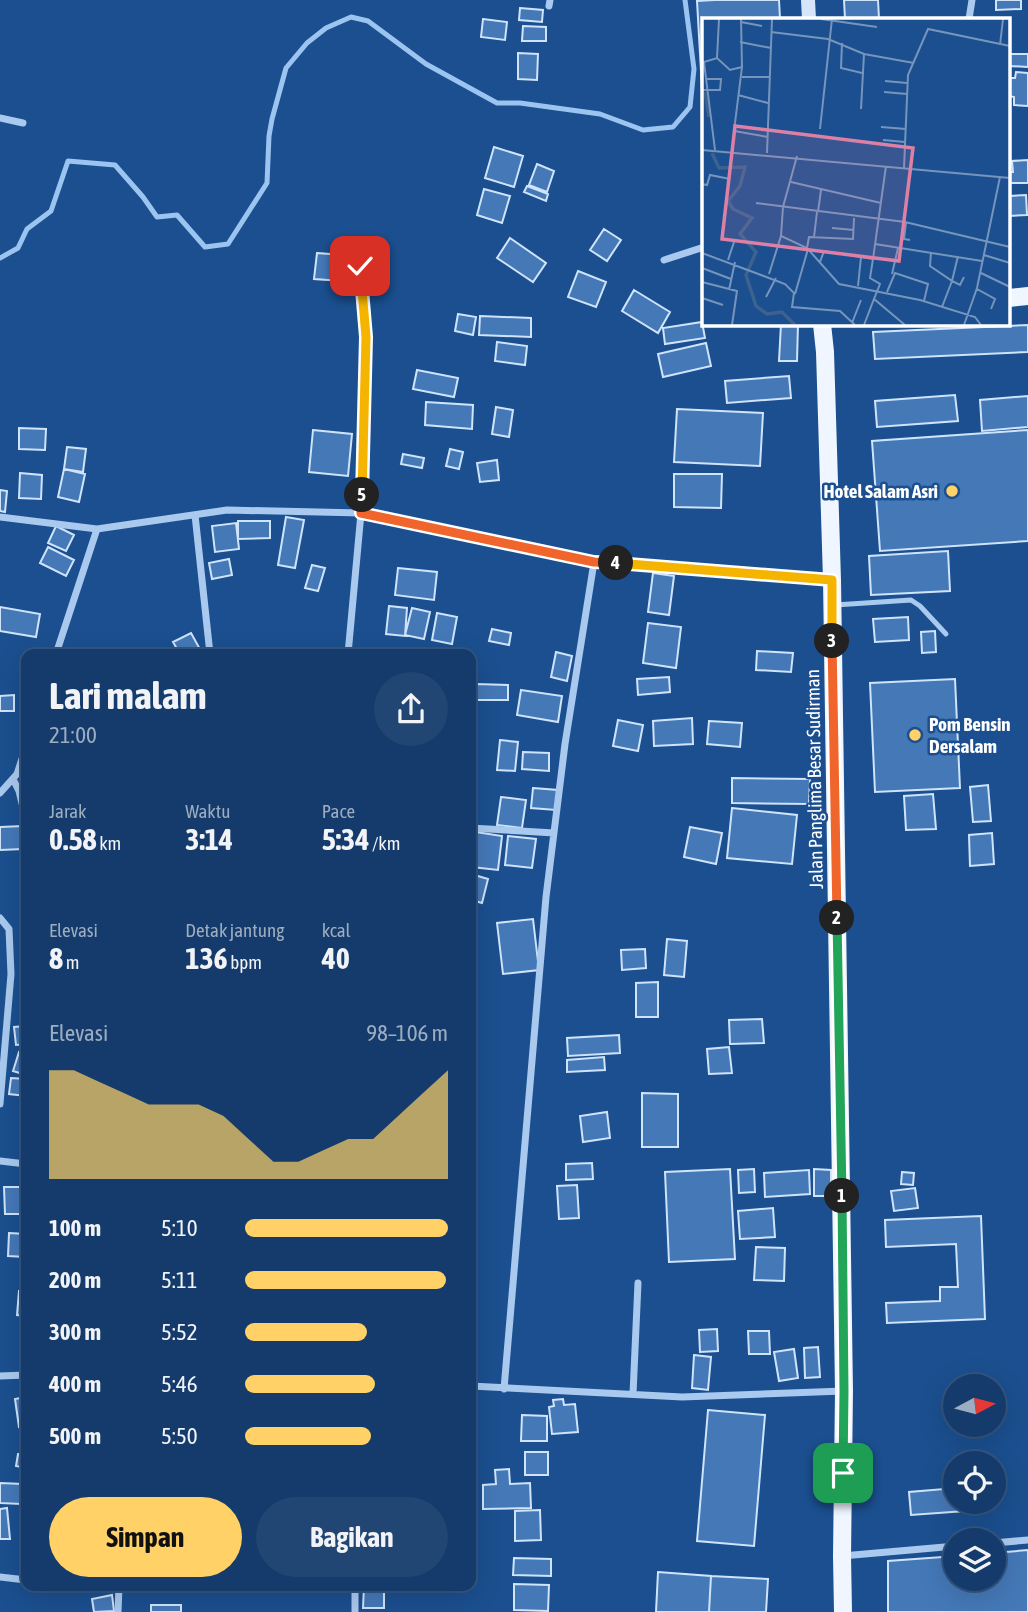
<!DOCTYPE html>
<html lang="id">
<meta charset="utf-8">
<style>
body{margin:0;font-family:"Asap Condensed",sans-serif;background:#214673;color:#f1f3f6;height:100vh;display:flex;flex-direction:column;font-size:26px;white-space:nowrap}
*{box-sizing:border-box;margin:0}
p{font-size:23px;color:#9dadc1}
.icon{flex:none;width:38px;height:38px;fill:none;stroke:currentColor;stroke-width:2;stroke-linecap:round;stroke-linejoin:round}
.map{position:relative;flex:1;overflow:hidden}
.side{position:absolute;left:21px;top:649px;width:455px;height:942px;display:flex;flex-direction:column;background:#143b6b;border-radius:14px;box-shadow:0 7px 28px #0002,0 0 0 2px #33557e}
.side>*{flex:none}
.needle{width:46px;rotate:83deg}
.fabs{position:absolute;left:943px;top:1374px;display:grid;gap:14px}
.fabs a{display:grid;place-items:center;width:63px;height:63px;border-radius:50%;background:#143b6b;box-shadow:0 7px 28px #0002,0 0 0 2px #33557e;font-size:35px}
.pin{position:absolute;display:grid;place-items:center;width:60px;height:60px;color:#fff;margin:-30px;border-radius:14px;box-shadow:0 4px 10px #0006}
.km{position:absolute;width:35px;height:35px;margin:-18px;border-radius:50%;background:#222;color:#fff;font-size:19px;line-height:35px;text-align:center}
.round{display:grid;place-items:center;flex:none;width:74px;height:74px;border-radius:37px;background:#214673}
.overview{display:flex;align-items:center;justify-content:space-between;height:119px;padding:0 28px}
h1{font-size:38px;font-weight:700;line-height:52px}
.figures{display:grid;grid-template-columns:repeat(3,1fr);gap:10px;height:119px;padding:7px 28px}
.figures div{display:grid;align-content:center}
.figures b{font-size:30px;font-weight:700}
.figures small{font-size:19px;font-weight:400}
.figures p{font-size:19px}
.chart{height:196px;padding:14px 28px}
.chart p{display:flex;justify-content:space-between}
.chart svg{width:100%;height:126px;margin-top:7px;fill:#ffd166;opacity:.7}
.cta{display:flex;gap:14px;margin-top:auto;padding:14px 28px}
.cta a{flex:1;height:80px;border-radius:42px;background:#ffd166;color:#111;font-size:28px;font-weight:700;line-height:80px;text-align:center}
.cta a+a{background:#214673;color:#f1f3f6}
ul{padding:0 28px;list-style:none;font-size:23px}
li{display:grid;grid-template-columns:112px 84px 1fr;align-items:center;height:52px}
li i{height:18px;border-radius:9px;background:#ffd166}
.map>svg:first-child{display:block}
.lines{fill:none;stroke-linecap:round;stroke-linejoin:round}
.stream{stroke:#9cc4f0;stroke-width:5}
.building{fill:#4478b7;stroke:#cfe3fa;stroke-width:2}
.service{stroke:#a9c9ee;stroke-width:5}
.minor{stroke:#a9c9ee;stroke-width:7}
.secondary{stroke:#d6e6fa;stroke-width:14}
.primary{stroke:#f0f6ff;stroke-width:18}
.split-1-casing{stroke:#fff;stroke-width:14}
.split-2-casing{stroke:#fff;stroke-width:14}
.split-3-casing{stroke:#fff;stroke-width:14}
.split-4-casing{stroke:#fff;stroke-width:14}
.split-5-casing{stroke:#fff;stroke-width:14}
.split-6-casing{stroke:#fff;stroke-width:14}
.split-1{stroke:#22a559;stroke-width:9}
.split-2{stroke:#22a559;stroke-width:9}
.split-3{stroke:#f0652b;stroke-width:9}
.split-4{stroke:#f5b400;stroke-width:9}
.split-5{stroke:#f0652b;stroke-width:9}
.split-6{stroke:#f5b400;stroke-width:9}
.poi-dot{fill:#ffd166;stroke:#1b4f8f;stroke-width:2.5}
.labels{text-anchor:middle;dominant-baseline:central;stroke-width:5;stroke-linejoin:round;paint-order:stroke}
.poi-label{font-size:19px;font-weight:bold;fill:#fff;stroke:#1b4f8f;text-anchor:end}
.street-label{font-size:19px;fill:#fff;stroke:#1b4f8f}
.inset-river{fill:none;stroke:#3c6290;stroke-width:3.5}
.inset-road{fill:none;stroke:#7695bc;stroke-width:2}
.view{fill:#dd80a5;fill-opacity:0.15;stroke:#dd80a5;stroke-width:3.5}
.inset-edge{fill:none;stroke:#fff;stroke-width:3.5}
</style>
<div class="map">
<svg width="1028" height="1612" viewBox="0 0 1028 1612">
<rect width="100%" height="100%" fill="#1b4f8f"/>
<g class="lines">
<path class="stream" d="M 0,258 L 18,248 L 27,229 L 51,211 L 68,161 L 115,165 L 143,197 L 157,217 L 177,215 L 205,247 L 228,244 L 267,183 L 269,136 L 272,119 L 286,68 L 307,43 L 326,28 L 351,17 L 368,21 L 426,64 L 497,103 L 520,103 L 600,114 L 643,130 L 673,127 L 690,107 L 694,69 L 685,0"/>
</g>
<path class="building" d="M 715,0 L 779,0 L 780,19 L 704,19 L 704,106 L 703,106 L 697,1 Z
M 844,0 L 878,0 L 879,19 L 845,19 Z
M 996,0 L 1021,0 L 1021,9 L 996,10 Z
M 520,8 L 543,10 L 542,22 L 519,20 Z
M 483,19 L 507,22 L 505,40 L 481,37 Z
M 523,26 L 546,27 L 546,41 L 522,41 Z
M 518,53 L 538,54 L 537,80 L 518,79 Z
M 1009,54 L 1028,54 L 1028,67 L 1009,66 Z
M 1016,72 L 1028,73 L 1028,106 L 1014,105 L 1014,97 L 1009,96 L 1009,78 L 1015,78 Z
M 494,147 L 523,156 L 514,187 L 485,178 Z
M 1028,160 L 1028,183 L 1009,183 L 1009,172 L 1013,172 L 1012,161 Z
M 537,164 L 554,171 L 547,192 L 529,185 Z
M 527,186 L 548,194 L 546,201 L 524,192 Z
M 484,189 L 510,196 L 502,223 L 477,215 Z
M 1026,195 L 1027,215 L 1009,216 L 1009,196 Z
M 604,229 L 621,240 L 607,261 L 590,250 Z
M 510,238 L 546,263 L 533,282 L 497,258 Z
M 317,253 L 343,255 L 342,281 L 314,279 Z
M 578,271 L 606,282 L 596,307 L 568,297 Z
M 634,290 L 670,312 L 658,333 L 622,311 Z
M 458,314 L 476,317 L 473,335 L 455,331 Z
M 480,316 L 531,318 L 531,337 L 479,335 Z
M 702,322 L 705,338 L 665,344 L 663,328 Z
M 781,324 L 798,324 L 797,361 L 779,361 Z
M 1028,325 L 1028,352 L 875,359 L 873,332 Z
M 497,342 L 527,346 L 525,365 L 495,361 Z
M 706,343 L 711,366 L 663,377 L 658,354 Z
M 417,370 L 458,378 L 454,397 L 413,389 Z
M 789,376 L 791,398 L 727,403 L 725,381 Z
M 955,395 L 958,421 L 877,427 L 875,401 Z
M 1028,396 L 1028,427 L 982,431 L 980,400 Z
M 426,402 L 473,405 L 472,429 L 425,425 Z
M 496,407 L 513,410 L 509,437 L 492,434 Z
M 677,409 L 763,413 L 760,466 L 674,462 Z
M 19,428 L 46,429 L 45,450 L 19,449 Z
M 313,430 L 352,434 L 348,476 L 309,472 Z
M 1028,430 L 1028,541 L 880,551 L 872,441 Z
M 67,447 L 86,449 L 83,472 L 64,469 Z
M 450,449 L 463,452 L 459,469 L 446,466 Z
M 403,454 L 424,458 L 422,468 L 401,464 Z
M 497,460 L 499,480 L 480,482 L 477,463 Z
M 64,469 L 85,474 L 79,502 L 58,497 Z
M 20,473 L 42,475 L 41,499 L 19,498 Z
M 674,474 L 722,474 L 721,508 L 674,507 Z
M 0,490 L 7,491 L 5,512 L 0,511 Z
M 286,517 L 304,520 L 295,568 L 278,565 Z
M 238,521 L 270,521 L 270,538 L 238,539 Z
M 236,523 L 239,549 L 215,552 L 212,526 Z
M 56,526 L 74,535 L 66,551 L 48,543 Z
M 48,547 L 74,560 L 66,576 L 40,563 Z
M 948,551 L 950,591 L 871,595 L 869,556 Z
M 229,559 L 232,575 L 212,579 L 209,563 Z
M 312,565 L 325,568 L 318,591 L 305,588 Z
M 398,568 L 437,572 L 434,600 L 395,595 Z
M 653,573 L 674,576 L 669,615 L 648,612 Z
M 389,606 L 407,608 L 405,636 L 386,634 Z
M 0,607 L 40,614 L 36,637 L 0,631 Z
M 412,608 L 430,612 L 424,639 L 405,635 Z
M 437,613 L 457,617 L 452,644 L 432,640 Z
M 908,617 L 909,640 L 875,642 L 873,619 Z
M 648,623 L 681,627 L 676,668 L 643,663 Z
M 492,629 L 511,633 L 509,645 L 489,641 Z
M 935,631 L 936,652 L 922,653 L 921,632 Z
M 191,633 L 201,651 L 195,654 L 180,654 L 173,642 Z
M 757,651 L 793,653 L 791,672 L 756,670 Z
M 556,652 L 572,656 L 567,681 L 551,677 Z
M 669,677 L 670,692 L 638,695 L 637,679 Z
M 955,679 L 960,788 L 875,792 L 870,683 Z
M 476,684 L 508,685 L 508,700 L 476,700 Z
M 521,690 L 562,696 L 558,722 L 517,715 Z
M 14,695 L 14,711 L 0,711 L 0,696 Z
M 692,718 L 693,744 L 654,746 L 653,721 Z
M 618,720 L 643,725 L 638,751 L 613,746 Z
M 709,721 L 742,723 L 740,747 L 707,744 Z
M 500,740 L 518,742 L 515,771 L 497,770 Z
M 523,752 L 549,753 L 549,771 L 522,769 Z
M 732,778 L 810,779 L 809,804 L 732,803 Z
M 988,785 L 991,821 L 973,822 L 970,787 Z
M 533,788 L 558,790 L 556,810 L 531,808 Z
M 933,794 L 936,829 L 906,830 L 904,796 Z
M 501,797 L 526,800 L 522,828 L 497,825 Z
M 732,808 L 797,815 L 792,864 L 727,858 Z
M 23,826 L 23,849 L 0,850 L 0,827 Z
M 690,827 L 722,833 L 716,864 L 684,857 Z
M 476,832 L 502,836 L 498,870 L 472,867 Z
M 992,833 L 994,864 L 970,866 L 969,835 Z
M 508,836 L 536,839 L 532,868 L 505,865 Z
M 471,874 L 488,879 L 482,903 L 471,900 Z
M 533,919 L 539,970 L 503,974 L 497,923 Z
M 667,939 L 687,941 L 684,977 L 664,975 Z
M 645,949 L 646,968 L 622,970 L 621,950 Z
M 658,982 L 658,1017 L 636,1017 L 636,983 Z
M 762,1019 L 764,1043 L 730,1044 L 729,1020 Z
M 26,1026 L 26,1044 L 16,1045 L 14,1027 Z
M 619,1035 L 620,1053 L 568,1056 L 567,1038 Z
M 729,1047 L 732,1073 L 709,1074 L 707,1049 Z
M 19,1052 L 26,1054 L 26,1075 L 13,1071 Z
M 604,1057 L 605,1070 L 567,1072 L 567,1060 Z
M 11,1078 L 26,1079 L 26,1096 L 9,1094 Z
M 642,1093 L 678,1094 L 678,1147 L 642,1147 Z
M 607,1112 L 610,1138 L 583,1142 L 580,1116 Z
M 592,1163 L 593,1179 L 566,1180 L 566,1164 Z
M 730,1169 L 735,1259 L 669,1262 L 665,1172 Z
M 754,1169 L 755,1192 L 739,1193 L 738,1170 Z
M 814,1169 L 831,1170 L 831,1196 L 814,1196 Z
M 809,1170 L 810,1194 L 765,1197 L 764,1173 Z
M 902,1172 L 914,1173 L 913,1185 L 901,1184 Z
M 577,1185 L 579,1218 L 559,1219 L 557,1186 Z
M 4,1187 L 25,1187 L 26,1214 L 5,1214 Z
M 915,1188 L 918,1208 L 894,1211 L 891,1191 Z
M 773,1208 L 775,1237 L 740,1239 L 738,1211 Z
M 981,1216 L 985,1319 L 887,1323 L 886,1303 L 940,1301 L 940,1287 L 958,1287 L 956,1244 L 886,1247 L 885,1220 Z
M 9,1233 L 26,1234 L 26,1257 L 8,1256 Z
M 756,1247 L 785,1248 L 784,1281 L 754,1280 Z
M 19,1291 L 26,1291 L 26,1316 L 17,1315 Z
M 717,1329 L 718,1351 L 700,1352 L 699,1330 Z
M 748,1331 L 769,1331 L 770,1354 L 749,1354 Z
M 818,1347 L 820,1377 L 805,1378 L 804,1348 Z
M 794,1349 L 798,1378 L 779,1381 L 774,1352 Z
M 694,1355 L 711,1357 L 708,1390 L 692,1388 Z
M 26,1397 L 26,1426 L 19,1427 L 15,1399 Z
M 563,1399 L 564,1405 L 575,1404 L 578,1432 L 552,1434 L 549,1407 L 554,1406 L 553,1400 Z
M 708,1410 L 765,1415 L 754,1546 L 697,1541 Z
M 522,1415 L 547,1416 L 547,1441 L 521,1441 Z
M 525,1452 L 548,1452 L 548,1475 L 525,1475 Z
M 18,1454 L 26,1455 L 26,1468 L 16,1466 Z
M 509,1469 L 510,1484 L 530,1483 L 531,1508 L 483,1509 L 483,1485 L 496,1484 L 495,1470 Z
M 0,1483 L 23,1484 L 21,1504 L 0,1503 Z
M 956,1488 L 956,1502 L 978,1502 L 979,1510 L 911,1515 L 909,1492 Z
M 7,1508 L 10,1539 L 0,1539 L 0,1509 Z
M 540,1510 L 541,1540 L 515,1541 L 515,1511 Z
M 1028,1550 L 1028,1612 L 888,1612 L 888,1561 L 956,1556 L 956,1578 L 994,1578 L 994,1553 Z
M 514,1558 L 551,1559 L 551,1576 L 513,1575 Z
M 658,1572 L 711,1576 L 709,1612 L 656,1612 Z
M 711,1576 L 768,1579 L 766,1612 L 709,1612 Z
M 514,1584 L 549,1585 L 548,1611 L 514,1610 Z
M 364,1586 L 384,1586 L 384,1608 L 363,1608 Z
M 112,1595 L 114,1611 L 94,1612 L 92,1599 Z
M 151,1605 L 181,1605 L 181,1612 L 151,1612 Z"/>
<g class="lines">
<path class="service" d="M 835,605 L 911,600 L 920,606 L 946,634"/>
<path class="minor" d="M 549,6 L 550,0
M 969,19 L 972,0
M 0,118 L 23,123
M 664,260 L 704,247
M 195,515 L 210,654
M 0,517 L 97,529
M 56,654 L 97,529 L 227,510 L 361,513 L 394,518 L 594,562 L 832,580
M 348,654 L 361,513 L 364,442 L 366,337 L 360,266
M 13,779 L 19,791 L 26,820
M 0,793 L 17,774 L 26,747
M 471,828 L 554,833
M 0,918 L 9,929 L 11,974 L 0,1104
M 0,1161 L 26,1164
M 0,1376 L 26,1375
M 471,1386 L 682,1397 L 844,1391
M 504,1389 L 546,897 L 565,744 L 594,562
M 633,1394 L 638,1283
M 994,1543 L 1028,1540
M 842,1556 L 956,1546
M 0,1577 L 26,1580
M 78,1586 L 119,1590
M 355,1586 L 355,1612
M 118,1612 L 119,1586"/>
<path class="secondary" d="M 808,0 L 809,19"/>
<path class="primary" d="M 1009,298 L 1028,296
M 822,324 L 825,352 L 832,580 L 844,1391 L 842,1556 L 843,1612"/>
</g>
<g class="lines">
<g class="split-1-casing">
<path id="split-1" d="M 842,1196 L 844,1391 L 843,1473"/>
</g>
<g class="split-2-casing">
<path id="split-2" d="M 837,918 L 842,1196"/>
</g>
<g class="split-3-casing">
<path id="split-3" d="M 832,641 L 837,918"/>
</g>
<g class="split-4-casing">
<path id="split-4" d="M 616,563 L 832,580 L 832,641"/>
</g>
<g class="split-5-casing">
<path id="split-5" d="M 362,495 L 361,513 L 594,562 L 616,563"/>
</g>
<g class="split-6-casing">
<path id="split-6" d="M 360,266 L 366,337 L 362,495"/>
</g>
<use href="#split-1" class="split-1"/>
<use href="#split-2" class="split-2"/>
<use href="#split-3" class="split-3"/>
<use href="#split-4" class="split-4"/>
<use href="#split-5" class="split-5"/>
<use href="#split-6" class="split-6"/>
</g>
<g class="poi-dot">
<circle cx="952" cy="491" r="7"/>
<circle cx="915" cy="735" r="7"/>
</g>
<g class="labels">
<g class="poi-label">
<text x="938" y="491">Hotel Salam Asri</text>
<text x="929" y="724" text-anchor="start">Pom Bensin<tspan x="929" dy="22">Dersalam</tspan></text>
</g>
<g class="street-label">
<text transform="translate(814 779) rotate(-91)">Jalan Panglima Besar Sudirman</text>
</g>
</g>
<g transform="translate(702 18)">
<rect width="308" height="308" fill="#1b4f8f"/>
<path class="inset-river" d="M 3,74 L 7,99M 10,135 L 17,150 L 43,149 L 38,168 L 26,183 L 31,191 L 50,200 L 38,216 L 54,234 L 44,257 L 54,288 L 65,296 L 80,294 L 93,307"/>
<path class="inset-road" d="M 39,1 L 40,49 L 32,113 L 66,119M 119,1 L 175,9M 39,4 L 60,8M 69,14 L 126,21 L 162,36 L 212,45M 38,24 L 69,30M 140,25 L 139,50 L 160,55M 298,27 L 301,1M 15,40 L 17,1M 40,59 L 67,59M 183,63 L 205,65M 0,72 L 18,72 L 19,61 L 5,61M 182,74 L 205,76M 36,77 L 66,85M 159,91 L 162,36M 179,109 L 204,111M 118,111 L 130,1M 181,122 L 203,124M 0,132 L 308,160M 13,132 L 2,44 L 15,40 L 28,52 L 40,49M 65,135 L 70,1M 95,138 L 81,189 L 79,218 L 105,230 L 137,266 L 218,282 L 273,299 L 279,307M 202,150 L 206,57 L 226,11 L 308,28M 89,164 L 179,185M 0,166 L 5,167 L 8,157 L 28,161M 54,185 L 203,204 L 308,229M 116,194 L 119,172M 204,205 L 202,221 L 208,222M 130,210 L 152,212M 112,219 L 115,194M 173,226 L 280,243M 105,230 L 107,219 L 151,221 L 152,200M 229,234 L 228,248 L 250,263 L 240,289M 0,235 L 83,266 L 92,275 L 90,289 L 138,293 L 153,307M 282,237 L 308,245M 256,238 L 250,263 L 258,267 L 262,259M 171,241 L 184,148M 26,242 L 33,221M 118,244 L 122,233 L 171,241 L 168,260 L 178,266 L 172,281M 0,250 L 29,261M 279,255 L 308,269M 67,256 L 79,218M 190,256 L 196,230M 0,264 L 35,273 L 30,307M 156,268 L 159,239M 275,271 L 293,281 L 289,291M 27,272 L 33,244M 185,274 L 193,255 L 226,266 L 222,283M 93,276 L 106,231M 64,279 L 74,260M 0,280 L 21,287M 150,305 L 159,282M 162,307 L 172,281 L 203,307M 262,307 L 275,270 L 298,159"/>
<path class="view" d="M 33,108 L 211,130 L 197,243 L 20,221 Z"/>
<rect width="308" height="308" class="inset-edge"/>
</g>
</svg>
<div class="fabs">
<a><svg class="needle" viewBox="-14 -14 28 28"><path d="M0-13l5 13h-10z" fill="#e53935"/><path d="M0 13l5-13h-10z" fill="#9dadc1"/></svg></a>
<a><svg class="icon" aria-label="locate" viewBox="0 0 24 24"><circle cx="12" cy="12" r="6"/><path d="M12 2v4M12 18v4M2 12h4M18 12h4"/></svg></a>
<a><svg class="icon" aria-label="layers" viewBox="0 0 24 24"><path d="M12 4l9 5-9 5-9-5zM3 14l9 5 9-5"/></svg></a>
</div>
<div class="pin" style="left:843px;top:1473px;background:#1e9e55"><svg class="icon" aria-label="arrive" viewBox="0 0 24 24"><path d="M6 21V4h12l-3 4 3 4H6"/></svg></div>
<div class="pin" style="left:360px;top:266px;background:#d93025"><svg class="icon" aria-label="check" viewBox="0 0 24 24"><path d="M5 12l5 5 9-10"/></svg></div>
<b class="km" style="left:842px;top:1196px">1</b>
<b class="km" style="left:837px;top:918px">2</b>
<b class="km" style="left:832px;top:641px">3</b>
<b class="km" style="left:616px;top:563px">4</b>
<b class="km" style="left:362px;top:495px">5</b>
<section class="side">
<div class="overview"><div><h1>Lari malam</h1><p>21:00</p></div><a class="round"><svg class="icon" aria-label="share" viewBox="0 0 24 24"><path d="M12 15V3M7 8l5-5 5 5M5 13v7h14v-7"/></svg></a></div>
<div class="figures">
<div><p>Jarak</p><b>0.58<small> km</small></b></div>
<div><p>Waktu</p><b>3:14</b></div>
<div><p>Pace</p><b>5:34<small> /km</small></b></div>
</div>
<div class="figures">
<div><p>Elevasi</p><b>8<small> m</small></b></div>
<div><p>Detak jantung</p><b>136<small> bpm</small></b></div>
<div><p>kcal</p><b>40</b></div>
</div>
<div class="chart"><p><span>Elevasi</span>98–106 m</p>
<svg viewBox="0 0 160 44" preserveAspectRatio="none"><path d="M0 44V6L10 6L20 10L30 14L40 18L50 18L60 18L70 22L80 30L90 38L100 38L110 34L120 30L130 30L140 22L150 14L160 6V44z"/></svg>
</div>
<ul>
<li><b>100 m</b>5:10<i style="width:100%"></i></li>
<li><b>200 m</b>5:11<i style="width:99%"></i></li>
<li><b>300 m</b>5:52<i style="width:60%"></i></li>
<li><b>400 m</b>5:46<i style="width:64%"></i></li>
<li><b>500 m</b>5:50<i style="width:62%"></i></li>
</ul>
<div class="cta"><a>Simpan</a><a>Bagikan</a></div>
</section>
</div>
